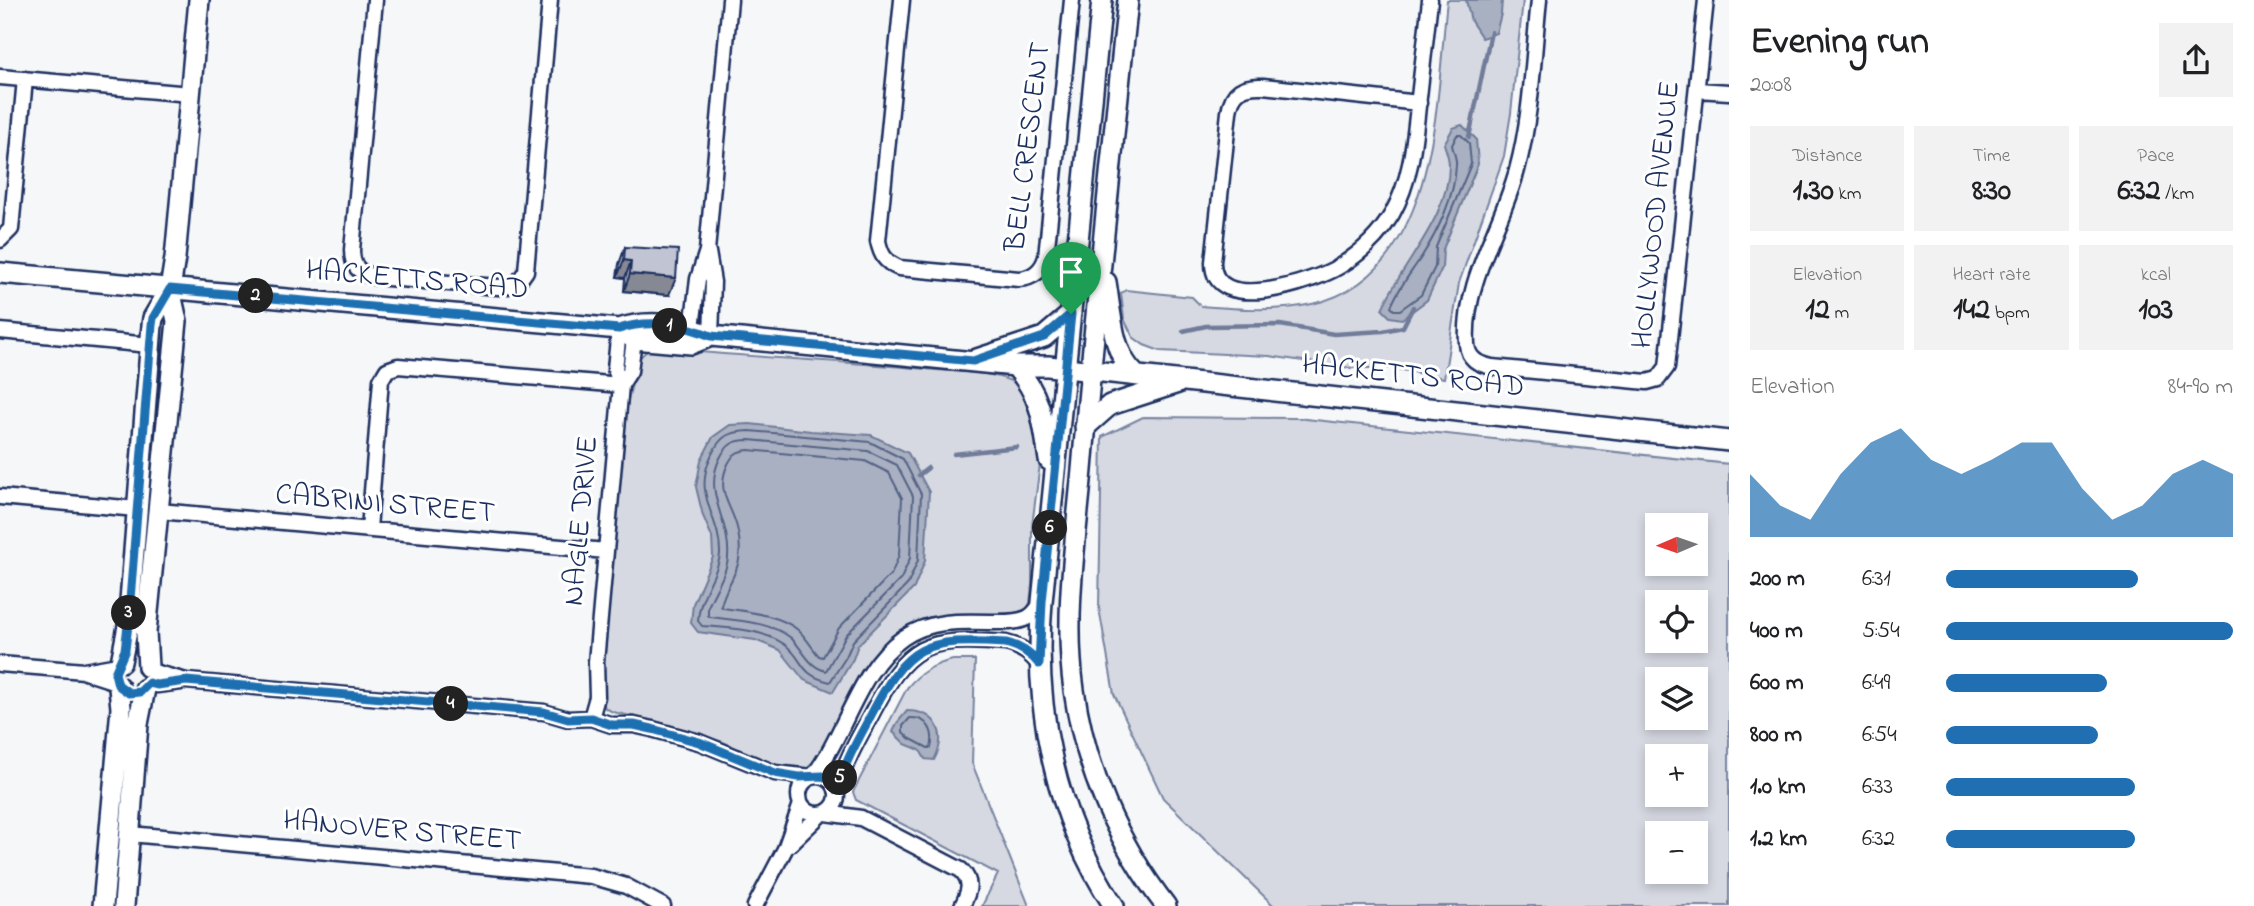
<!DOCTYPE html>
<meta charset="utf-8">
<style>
body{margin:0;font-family:"Indie Flower",sans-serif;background:#f2f2f2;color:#202124;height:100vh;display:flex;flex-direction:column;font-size:26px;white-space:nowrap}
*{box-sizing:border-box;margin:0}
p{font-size:23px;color:#757577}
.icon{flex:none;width:38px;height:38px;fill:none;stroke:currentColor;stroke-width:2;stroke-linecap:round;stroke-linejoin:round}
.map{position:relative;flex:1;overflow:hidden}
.panel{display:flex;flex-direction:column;background:#fff;width:525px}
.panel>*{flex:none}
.needle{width:46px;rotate:268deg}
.tools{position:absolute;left:1645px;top:513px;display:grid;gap:14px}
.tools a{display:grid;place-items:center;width:63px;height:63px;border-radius:0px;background:#fff;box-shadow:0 4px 10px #0003;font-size:35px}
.pin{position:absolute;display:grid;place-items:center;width:60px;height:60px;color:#fff;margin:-72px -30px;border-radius:50% 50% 50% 0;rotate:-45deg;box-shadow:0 0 7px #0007}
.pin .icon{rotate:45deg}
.km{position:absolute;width:35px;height:35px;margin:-18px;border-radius:50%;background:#222;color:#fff;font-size:19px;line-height:35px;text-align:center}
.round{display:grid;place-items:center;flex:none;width:74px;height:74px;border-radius:0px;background:#f2f2f2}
.overview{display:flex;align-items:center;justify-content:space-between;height:119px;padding:0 21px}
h1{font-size:38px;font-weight:700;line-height:52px}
.stats{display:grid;grid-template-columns:repeat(3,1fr);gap:10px;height:119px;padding:7px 21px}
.stats div{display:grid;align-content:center;border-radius:0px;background:#f2f2f2;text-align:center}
.stats b{font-size:30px;font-weight:700}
.stats small{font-size:19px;font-weight:400}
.stats p{font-size:19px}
.chart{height:196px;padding:14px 21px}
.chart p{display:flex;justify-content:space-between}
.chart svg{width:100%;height:126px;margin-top:7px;fill:#1f6fb2;opacity:.7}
ul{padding:0 21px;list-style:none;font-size:23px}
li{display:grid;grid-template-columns:112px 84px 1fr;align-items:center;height:52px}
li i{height:18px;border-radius:9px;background:#1f6fb2}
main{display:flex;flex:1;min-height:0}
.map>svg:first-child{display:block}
.green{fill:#d6d9e2;stroke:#7884a0;stroke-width:2;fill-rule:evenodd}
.water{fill:#a9b0c1;stroke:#707c99;stroke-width:2}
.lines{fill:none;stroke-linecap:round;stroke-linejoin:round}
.shore{stroke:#546386;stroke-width:2}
.stream{stroke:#707c99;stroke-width:4.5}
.street-casing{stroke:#1b2f5e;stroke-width:19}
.secondary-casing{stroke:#1b2f5e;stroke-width:24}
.street{stroke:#fff;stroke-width:14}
.secondary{stroke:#fff;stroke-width:19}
.wall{fill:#a5a9b5;stroke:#1b2f5e;stroke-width:2}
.shaded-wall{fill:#868994;stroke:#1b2f5e;stroke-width:2}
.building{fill:#c0c4d3;stroke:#1b2f5e;stroke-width:2}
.route-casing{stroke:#fff;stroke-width:14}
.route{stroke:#1f6fb2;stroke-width:9}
.labels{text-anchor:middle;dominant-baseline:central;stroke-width:6;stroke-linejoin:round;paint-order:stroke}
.street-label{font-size:30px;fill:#1b2f5e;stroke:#fff}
</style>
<main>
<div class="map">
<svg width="1729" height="906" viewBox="0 0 1729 906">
<rect width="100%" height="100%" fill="#f6f7f9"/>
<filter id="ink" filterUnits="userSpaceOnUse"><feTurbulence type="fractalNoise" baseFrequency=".0143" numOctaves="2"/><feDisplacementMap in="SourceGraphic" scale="14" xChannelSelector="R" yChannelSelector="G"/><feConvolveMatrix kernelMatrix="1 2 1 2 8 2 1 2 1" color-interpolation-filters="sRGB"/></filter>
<g filter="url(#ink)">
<path class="green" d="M 1447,0 L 1523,0 L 1511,113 L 1504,156 L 1459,283 L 1444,378 L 1392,368 L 1351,368 L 1269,356 L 1160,351 L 1144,345 L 1133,337 L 1124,319 L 1121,293 L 1126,290 L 1192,297 L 1201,306 C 1237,309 1276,312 1312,304 C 1439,276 1436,101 1447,0 Z
M 663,349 C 751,357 838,361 926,369 C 958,373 999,369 1025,389 L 1041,456 L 1032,526 L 1032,585 L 1030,603 L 1025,613 L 901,635 L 821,760 L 809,771 L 789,771 L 723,742 L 658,722 L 613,712 L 605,708 L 601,694 L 626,407 L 639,358 L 648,350 Z
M 1143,417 L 1296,418 L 1729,464 L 1729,906 L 1274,906 L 1163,798 L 1114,694 L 1099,608 L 1102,437 ZM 1657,525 L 1696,525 L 1696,564 L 1657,564 ZM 1657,602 L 1696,602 L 1696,640 L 1657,640 ZM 1696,679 L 1696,718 L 1657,718 L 1657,679 ZM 1657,756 L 1696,756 L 1696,794 L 1657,794 ZM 1657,833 L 1696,833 L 1696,872 L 1657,872 Z
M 953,660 L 975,660 L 972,763 L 1029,906 L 982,906 L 998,874 L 856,800 L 853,792 L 907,688 C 920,672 934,664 953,660 Z"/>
<path class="water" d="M 1466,0 L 1502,0 L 1501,14 L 1496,33 L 1482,38 L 1471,21 Z
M 1462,125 L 1476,139 L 1478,164 L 1443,249 L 1442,268 L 1427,300 L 1402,319 L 1390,317 L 1382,309 C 1402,263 1449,218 1449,165 C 1449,158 1446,150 1444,144 L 1453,128 Z
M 750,424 L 811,431 L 871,435 L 908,453 L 929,492 L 925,561 L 914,588 L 858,645 L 853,659 L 833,692 L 804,680 L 780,650 L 755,640 L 698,632 L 691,623 L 693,604 L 713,557 L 712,537 L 703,516 L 696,487 L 701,460 L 713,437 L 730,425 Z
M 907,711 C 937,711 948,734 934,760 L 925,759 L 920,750 L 905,744 L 893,732 L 897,723 Z"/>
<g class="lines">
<path class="shore" d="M 1457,135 L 1461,135 L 1469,143 L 1471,164 L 1436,247 L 1435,267 L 1421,295 L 1400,310 L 1394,310 L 1391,307 C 1398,288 1411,273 1422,256 C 1438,231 1455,196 1456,165 C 1457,159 1453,151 1452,145 Z
M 750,431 L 870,442 L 903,459 L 921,494 L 918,560 L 908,584 L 853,641 L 846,657 L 830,682 C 797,674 805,659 784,644 C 762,629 728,628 702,626 L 698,621 C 699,595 719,574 720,554 C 721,516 691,496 712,454 C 721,435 729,432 750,431 Z
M 749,440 L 868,451 L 897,465 L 913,496 L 910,558 L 901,579 L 846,635 L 826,671 C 808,667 804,650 791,638 C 772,622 734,620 710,617 L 708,615 L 708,607 C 714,592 727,573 728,557 C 731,521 702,494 720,458 C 727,444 734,440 749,440 Z
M 749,450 L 865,461 L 889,473 L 902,498 L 899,555 L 892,573 L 839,628 L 823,657 L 819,656 C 812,648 806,637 798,630 C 778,614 747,612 723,608 L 721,606 C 724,590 736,576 739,560 C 740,552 740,541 738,532 C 734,507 714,493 728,464 C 734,453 737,451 749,450 Z
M 910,718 C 928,717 935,732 931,748 L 928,748 L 909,738 L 903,732 L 903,726 Z"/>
<path class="stream" d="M 1469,137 L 1491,32
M 1183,331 L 1206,326 L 1280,325 L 1334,334 L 1383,331 L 1403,327 L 1413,307
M 954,454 L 1017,447
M 919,475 L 928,468"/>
<g class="street-casing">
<path id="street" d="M 375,0 L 352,250 C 352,266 358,273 375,277 L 498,287 L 516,285 L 526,271 L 550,0
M 902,0 L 878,241 C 881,255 885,262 899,268 L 1019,279 C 1033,278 1042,271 1046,257 L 1072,0
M 1539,0 C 1533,56 1532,115 1517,170 C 1502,227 1463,281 1467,344 C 1468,359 1478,364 1492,367 L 1647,382 L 1658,379 L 1667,367 L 1706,0
M 0,77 L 190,94
M 1697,90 L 1729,92
M 1419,103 L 1263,86 C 1243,85 1232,91 1229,112 L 1213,262 C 1212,316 1314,282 1340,266 C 1361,253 1380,235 1392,214 C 1411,180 1414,144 1418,106 C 1422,71 1426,35 1430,0
M 0,240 L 11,229 L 25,79
M 708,252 L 713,282 L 711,336
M 692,328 L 698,279 L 707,251 L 730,0
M 619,329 L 615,369 L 621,385
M 0,331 L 150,345
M 0,497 L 137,509
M 159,511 L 606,551
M 369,529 L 381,380 L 387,370 L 398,366 L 621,385
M 0,664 L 84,671 L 118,665
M 150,671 L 186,681 L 544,712 L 568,719 L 591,718 L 612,725 L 634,725 L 652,729 L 699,742 L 775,773 L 811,777
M 85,672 L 116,682
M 149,683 L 157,685 L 181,682
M 591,718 L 597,697 L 596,662 L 621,385 L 630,371 L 634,339
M799 795a19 19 0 1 1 38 0a19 19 0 1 1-38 0Z
M 813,776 C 846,734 858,669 903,638 C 929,620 960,621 990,622 C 1003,622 1016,623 1027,618 C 1034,615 1038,608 1042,602
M 837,790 C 844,764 857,741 870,717 C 908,643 924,637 1006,643 C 1019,646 1031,654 1039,664
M 826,813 L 861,818 L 961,870 C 973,882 969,892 962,906
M 130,834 L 591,876 L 626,886 L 663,906
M 789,845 L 821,814
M 755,906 L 785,849 L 801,804"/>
</g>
<g class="secondary-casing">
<path id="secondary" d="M 1102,0 L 1042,602 C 1033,709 1055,816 1114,906
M 1128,0 C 1112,152 1096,305 1083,458 C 1077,534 1063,613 1074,690 C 1085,768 1118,844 1166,906
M 0,273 L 619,329 C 647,319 683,324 711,336 L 1015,366 L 1048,366 L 1729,441
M 1106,282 C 1111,311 1112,355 1136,375
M 619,329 L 634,339 L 691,344 L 711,336
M 977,359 L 1044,337 L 1071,314
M 1015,366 C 1042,397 1043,421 1049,460
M 1085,427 L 1110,405 L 1178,383
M 121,662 L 128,626 L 152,325 L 153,318 L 170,289
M 148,667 L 146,632 L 177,321 L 170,289 L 175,258 L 199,0
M 103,906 L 121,708 L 119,687
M 124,906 L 138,724 L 145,689"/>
</g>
<use href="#street" class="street"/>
<use href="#secondary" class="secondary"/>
</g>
<path class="wall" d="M 625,247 L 669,295 L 624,291 L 625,278 L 617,277 L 619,264 Z"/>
<path class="shaded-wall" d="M 624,260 L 631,261 L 625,278 L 617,277 Z
M 630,274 L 676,278 L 669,295 L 624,291 Z"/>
<path class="building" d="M 625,247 L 678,250 L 676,278 L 630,274 L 631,261 L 624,260 Z"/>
</g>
<g class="lines" filter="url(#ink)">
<g class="route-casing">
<path id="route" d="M 170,289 L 619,329 C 647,319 683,324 711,336 L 973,361 L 1044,337 L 1071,314 L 1042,602 L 1039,664 C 1031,654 1019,646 1006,643 C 924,638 908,643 870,717 C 857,741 844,764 837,790 L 832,781 L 823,776 L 799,777 L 775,773 L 699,742 L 652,729 L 634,725 L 612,725 L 591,718 L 568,719 L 544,712 L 186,681 L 157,685 L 149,683 L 140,692 L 129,693 L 118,685 L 115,673 L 125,650 L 128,625 L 152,325 L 153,318 Z"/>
</g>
<use href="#route" class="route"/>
</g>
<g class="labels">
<g class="street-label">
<text transform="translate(1029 147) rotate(-83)">BELL CRESCENT</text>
<text transform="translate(1657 215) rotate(-84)">HOLLYWOOD AVENUE</text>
<text transform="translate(417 281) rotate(5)">HACKETTS ROAD</text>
<text transform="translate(1413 377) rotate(6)">HACKETTS ROAD</text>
<text transform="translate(385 505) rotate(5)">CABRINI STREET</text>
<text transform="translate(582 521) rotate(-85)">NAGLE DRIVE</text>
<text transform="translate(402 832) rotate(5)">HANOVER STREET</text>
</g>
</g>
</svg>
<div class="tools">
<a><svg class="needle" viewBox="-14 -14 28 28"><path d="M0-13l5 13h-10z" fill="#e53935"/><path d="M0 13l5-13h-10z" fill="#757577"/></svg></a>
<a><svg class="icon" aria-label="locate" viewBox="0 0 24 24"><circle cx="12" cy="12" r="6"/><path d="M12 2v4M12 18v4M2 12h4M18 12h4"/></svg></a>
<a><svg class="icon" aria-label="layers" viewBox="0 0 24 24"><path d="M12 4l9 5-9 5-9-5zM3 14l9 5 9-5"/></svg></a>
<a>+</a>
<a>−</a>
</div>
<div class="pin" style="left:1071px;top:314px;background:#1e9e55"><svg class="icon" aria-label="arrive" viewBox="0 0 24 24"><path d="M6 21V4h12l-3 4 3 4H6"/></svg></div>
<b class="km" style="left:670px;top:326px">1</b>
<b class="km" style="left:256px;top:296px">2</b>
<b class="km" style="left:129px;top:613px">3</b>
<b class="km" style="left:451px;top:704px">4</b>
<b class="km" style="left:840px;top:778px">5</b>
<b class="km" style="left:1050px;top:528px">6</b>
</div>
<section class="panel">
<div class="overview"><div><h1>Evening run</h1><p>20:08</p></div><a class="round"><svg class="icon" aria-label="share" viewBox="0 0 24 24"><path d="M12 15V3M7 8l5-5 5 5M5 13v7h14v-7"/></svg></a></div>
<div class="stats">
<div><p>Distance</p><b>1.30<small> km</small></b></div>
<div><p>Time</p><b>8:30</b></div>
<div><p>Pace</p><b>6:32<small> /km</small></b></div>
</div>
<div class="stats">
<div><p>Elevation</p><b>12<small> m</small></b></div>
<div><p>Heart rate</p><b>142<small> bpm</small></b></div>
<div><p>kcal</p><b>103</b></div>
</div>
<div class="chart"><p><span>Elevation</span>84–90 m</p>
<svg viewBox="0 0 160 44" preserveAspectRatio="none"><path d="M0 44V22L10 33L20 38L30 22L40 11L50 6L60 17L70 22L80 17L90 11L100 11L110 27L120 38L130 33L140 22L150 17L160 22V44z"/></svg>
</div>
<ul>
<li><b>200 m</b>6:31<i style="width:67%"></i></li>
<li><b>400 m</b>5:54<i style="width:100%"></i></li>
<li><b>600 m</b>6:49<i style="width:56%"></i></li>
<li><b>800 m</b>6:54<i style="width:53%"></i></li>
<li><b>1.0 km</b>6:33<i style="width:66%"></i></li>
<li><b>1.2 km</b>6:32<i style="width:66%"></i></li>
</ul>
</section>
</main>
